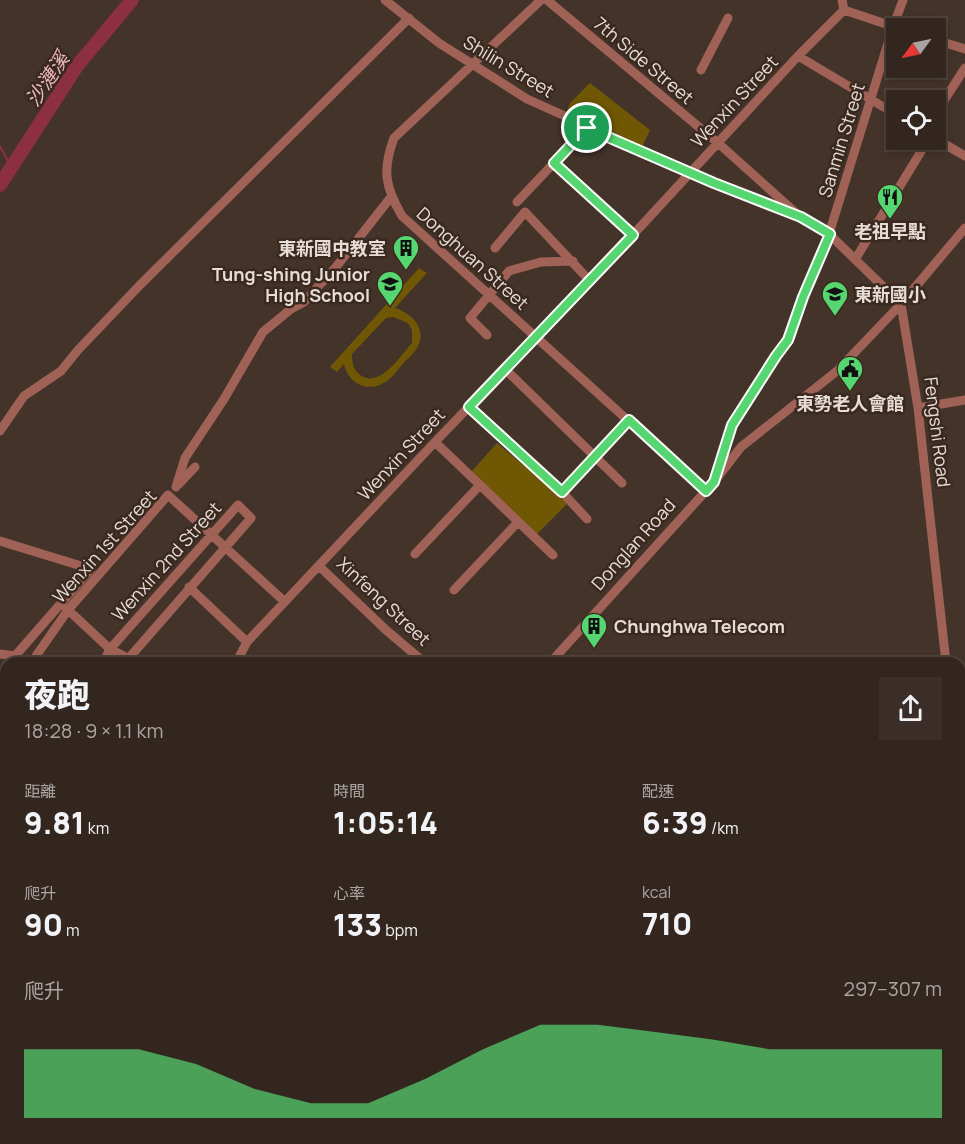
<!DOCTYPE html>
<html lang="zh-TW">
<meta charset="utf-8">
<style>
body{margin:0;font-family:Manrope,"Noto Sans TC",sans-serif;background:#3b2e28;color:#f1f3f6;height:100vh;display:flex;flex-direction:column;font-size:22px;white-space:nowrap}
*{box-sizing:border-box;margin:0}
p{font-size:20px;color:#a9a5a4}
.icon{flex:none;width:33px;height:33px;fill:none;stroke:currentColor;stroke-width:2;stroke-linecap:round;stroke-linejoin:round}
.map{position:relative;flex:1;overflow:hidden}
.drawer{position:absolute;left:0px;top:657px;width:966px;height:488px;display:flex;flex-direction:column;background:#33261f;border-radius:18px 18px 0 0;box-shadow:0 3px 9px #0003,0 0 0 2px #4e433d}
.drawer>*{flex:none}
.needle{width:39px;rotate:237deg}
.buttons{position:absolute;left:886px;top:18px;display:grid;gap:12px}
.buttons a{display:grid;place-items:center;width:60px;height:60px;border-radius:0px;background:#33261f;box-shadow:0 3px 9px #0003,0 0 0 2px #4e433d;font-size:30px}
.pin{position:absolute;display:grid;place-items:center;width:51px;height:51px;color:#fff;margin:-26px;border:3px solid #fff;border-radius:50%;box-shadow:0 2px 6px #0007}
.round{display:grid;place-items:center;flex:none;width:63px;height:63px;border-radius:0px;background:#3b2e28}
.headline{display:flex;align-items:center;justify-content:space-between;height:102px;padding:0 24px}
h1{font-size:33px;font-weight:800;line-height:45px}
.metrics{display:grid;grid-template-columns:repeat(3,1fr);gap:9px;height:102px;padding:6px 24px}
.metrics div{display:grid;align-content:center}
.metrics b{font-size:30px;font-weight:800}
.metrics small{font-size:16px;font-weight:400}
.metrics p{font-size:16px}
.chart{height:168px;padding:12px 24px}
.chart p{display:flex;justify-content:space-between}
.chart svg{width:100%;height:108px;margin-top:6px;fill:#56d671;opacity:.7}
.map>svg:first-child{display:block}
.green{fill:#6f5703;fill-rule:evenodd}
.lines{fill:none;stroke-linecap:round;stroke-linejoin:round}
.stream{stroke:#8c2f41;stroke-width:2}
.river{stroke:#8c2f41;stroke-width:14}
.minor{stroke:#a06256;stroke-width:9}
.major{stroke:#f7917e;stroke-width:12}
.highway{stroke:#f5b7ab;stroke-width:14}
.route-casing{stroke:#fff;stroke-width:12}
.route{stroke:#56d671;stroke-width:8}
.labels{text-anchor:middle;dominant-baseline:central;stroke-width:5;stroke-linejoin:round;paint-order:stroke}
.street-label{font-size:18px;fill:#e8ddd6;stroke:#3a291f}
.poi-label{font-size:18px;font-weight:bold;fill:#e8ddd6;stroke:#3a291f}
.water-label{font-size:20px;font-style:italic;fill:#f1bbc0;stroke:#3a291f}
</style>
<div class="map">
<svg width="965" height="1144" viewBox="0 0 965 1144">
<rect width="100%" height="100%" fill="#443329"/>
<path class="green" d="M 590,83 L 650,130 L 642,147 L 566,113 L 570,103 Z
M 419,268 L 427,273 L 395,308 C 411,313 427,328 418,346 C 415,353 407,359 403,364 C 398,369 393,377 387,381 C 369,394 348,384 344,364 L 337,372 L 330,367 ZM 393,317 L 408,323 L 412,330 L 412,343 C 400,356 380,389 360,375 C 353,370 352,362 352,354 L 386,318 Z
M 497,443 L 568,503 L 537,534 L 471,472 Z"/>
<g class="lines">
<path class="stream" d="M 0,146 L 11,167"/>
<path class="river" d="M 0,185 L 77,66 L 132,0"/>
<path class="minor" d="M 385,0 L 439,43 L 527,99 L 714,183 L 801,217 L 829,234 L 901,304
M 541,0 L 394,138 C 382,170 385,187 402,216 L 706,491
M 547,0 L 718,143 L 796,213
M 842,0 L 844,10 L 898,28
M 936,40 L 965,49
M 798,56 L 897,115
M 701,70 L 728,18
M 936,113 L 965,68
M 936,139 L 965,156
M 554,163 L 633,235
M 517,202 L 587,128
M 495,248 L 525,212 L 590,281
M 856,258 L 928,140
M 901,304 L 918,408 L 946,663
M 487,335 L 470,318 L 509,271 L 541,262 L 573,261
M 505,369 L 622,483
M 469,407 L 562,492 L 587,519
M 918,408 L 965,400
M 0,431 L 24,396 L 61,371 L 78,350 L 140,285 L 409,18
M 435,442 L 553,555
M 716,477 L 732,425 L 776,356 L 788,340 L 803,297 L 829,234 L 893,27 L 903,0
M 178,485 L 195,467
M 176,487 L 185,458 L 224,399 L 263,332 L 291,309 L 304,302 L 336,267 L 391,197
M 562,492 L 629,420
M 0,541 L 91,569 L 15,656 L 0,654
M 415,554 L 480,485
M 319,566 L 386,630 L 425,663
M 189,587 L 247,642
M 454,590 L 518,522
M 66,608 L 110,649 L 137,663
M 36,656 L 68,610 L 168,495 L 285,602
M 103,663 L 110,649 L 238,505 L 251,518 L 129,658 L 128,663
M 236,663 L 247,642 L 435,442 L 606,264 L 798,56 L 844,10
M 550,663 L 714,482 L 741,447 L 837,371 L 901,304 L 965,228
M 0,735 L 6,738
M 960,768 L 965,781
M 960,904 L 965,899
M 960,944 L 965,938
M 0,973 L 6,961
M 121,1138 L 133,1144
M 184,1138 L 194,1144
M 6,1144 L 9,1138
M 155,1144 L 158,1138
M 412,1144 L 418,1138
M 777,1144 L 781,1138
M 806,1144 L 810,1138"/>
<path class="major" d="M 960,800 L 965,805
M 272,1144 L 274,1138"/>
<path class="highway" d="M 960,924 L 965,918
M 791,1144 L 796,1138"/>
</g>
<g class="lines">
<g class="route-casing">
<path id="route" d="M 587,128 L 714,183 L 801,217 L 830,234 L 803,297 L 788,340 L 776,356 L 732,425 L 714,482 L 706,491 L 629,420 L 562,492 L 469,407 L 633,235 L 554,163 Z"/>
</g>
<use href="#route" class="route"/>
</g>
<defs>
<g id="restaurant-pin" transform="scale(1.35)"><path d="M0 17L-7.5 6A9.5 9.5 0 1 1 7.5 6Z" fill="#56d671" stroke="#3a291f"/><path d="M-5-6h1v4h1v-4h1v4h1v-4h1v5L-1.5 .5V6h-2V.5L-5-1ZM5-6V6H3V1.5H1.5Q1.5-4 5-6Z" fill="#111"/></g>
<g id="building-pin" transform="scale(1.35)"><path d="M0 17L-7.5 6A9.5 9.5 0 1 1 7.5 6Z" fill="#56d671" stroke="#3a291f"/><path d="M-4-6H4V6H1V3H-1V6H-4ZM-2.5-4.3h1.7v1.8h-1.7ZM.8-4.3h1.7v1.8H.8ZM-2.5-1h1.7V.8h-1.7ZM.8-1h1.7V.8H.8Z" fill="#111"/></g>
<g id="school-pin" transform="scale(1.35)"><path d="M0 17L-7.5 6A9.5 9.5 0 1 1 7.5 6Z" fill="#56d671" stroke="#3a291f"/><path d="M0-5L7-2L0 1L-7-2ZM-4 1L0 2.5L4 1V4Q0 6-4 4Z" fill="#111"/></g>
<g id="civic-pin" transform="scale(1.35)"><path d="M0 17L-7.5 6A9.5 9.5 0 1 1 7.5 6Z" fill="#56d671" stroke="#3a291f"/><path d="M-.6-6.5H3V-4.5H.6V-3L4-1V1h2V6H-6V1h2V-1L-.6-3ZM-1.2 2.5V6h2.4V2.5Z" fill="#111"/></g>
</defs>
<g fill-rule="evenodd">
<use href="#restaurant-pin" x="890" y="197"/>
<use href="#building-pin" x="406" y="248"/>
<use href="#school-pin" x="390" y="284"/>
<use href="#school-pin" x="835" y="294"/>
<use href="#civic-pin" x="850" y="369"/>
<use href="#building-pin" x="594" y="626"/>
</g>
<g class="labels">
<g class="street-label">
<text transform="translate(644 60) rotate(40)">7th Side Street</text>
<text transform="translate(509 66) rotate(31)">Shilin Street</text>
<text transform="translate(734 101) rotate(-47)">Wenxin Street</text>
<text transform="translate(841 140) rotate(-73)">Sanmin Street</text>
<text transform="translate(473 258) rotate(42)">Donghuan Street</text>
<text transform="translate(938 432) rotate(83)">Fengshi Road</text>
<text transform="translate(401 454) rotate(-47)">Wenxin Street</text>
<text transform="translate(633 544) rotate(-48)">Donglan Road</text>
<text transform="translate(104 546) rotate(-48)">Wenxin 1st Street</text>
<text transform="translate(166 561) rotate(-48)">Wenxin 2nd Street</text>
<text transform="translate(384 601) rotate(43)">Xinfeng Street</text>
</g>
<g class="poi-label">
<text x="890" y="231">老祖早點</text>
<text x="386" y="248" text-anchor="end">東新國中教室</text>
<text x="370" y="274" text-anchor="end">Tung-shing Junior<tspan x="370" dy="21">High School</tspan></text>
<text x="854" y="294" text-anchor="start">東新國小</text>
<text x="850" y="403">東勢老人會館</text>
<text x="614" y="626" text-anchor="start">Chunghwa Telecom</text>
</g>
<g class="water-label">
<text transform="translate(47 79) rotate(-56)">沙漣溪</text>
</g>
</g>
</svg>
<div class="buttons">
<a><svg class="needle" viewBox="-14 -14 28 28"><path d="M0-13l5 13h-10z" fill="#e53935"/><path d="M0 13l5-13h-10z" fill="#a9a5a4"/></svg></a>
<a><svg class="icon" aria-label="locate" viewBox="0 0 24 24"><circle cx="12" cy="12" r="6"/><path d="M12 2v4M12 18v4M2 12h4M18 12h4"/></svg></a>
</div>
<div class="pin" style="left:587px;top:128px;background:#1e9e55"><svg class="icon" aria-label="arrive" viewBox="0 0 24 24"><path d="M6 21V4h12l-3 4 3 4H6"/></svg></div>
<section class="drawer">
<div class="headline"><div><h1>夜跑</h1><p>18:28 · 9 × 1.1 km</p></div><a class="round"><svg class="icon" aria-label="share" viewBox="0 0 24 24"><path d="M12 15V3M7 8l5-5 5 5M5 13v7h14v-7"/></svg></a></div>
<div class="metrics">
<div><p>距離</p><b>9.81<small> km</small></b></div>
<div><p>時間</p><b>1:05:14</b></div>
<div><p>配速</p><b>6:39<small> /km</small></b></div>
</div>
<div class="metrics">
<div><p>爬升</p><b>90<small> m</small></b></div>
<div><p>心率</p><b>133<small> bpm</small></b></div>
<div><p>kcal</p><b>710</b></div>
</div>
<div class="chart"><p><span>爬升</span>297–307 m</p>
<svg viewBox="0 0 160 44" preserveAspectRatio="none"><path d="M0 44V16L10 16L20 16L30 22L40 32L50 38L60 38L70 28L80 16L90 6L100 6L110 9L120 12L130 16L140 16L150 16L160 16V44z"/></svg>
</div>
</section>
</div>
